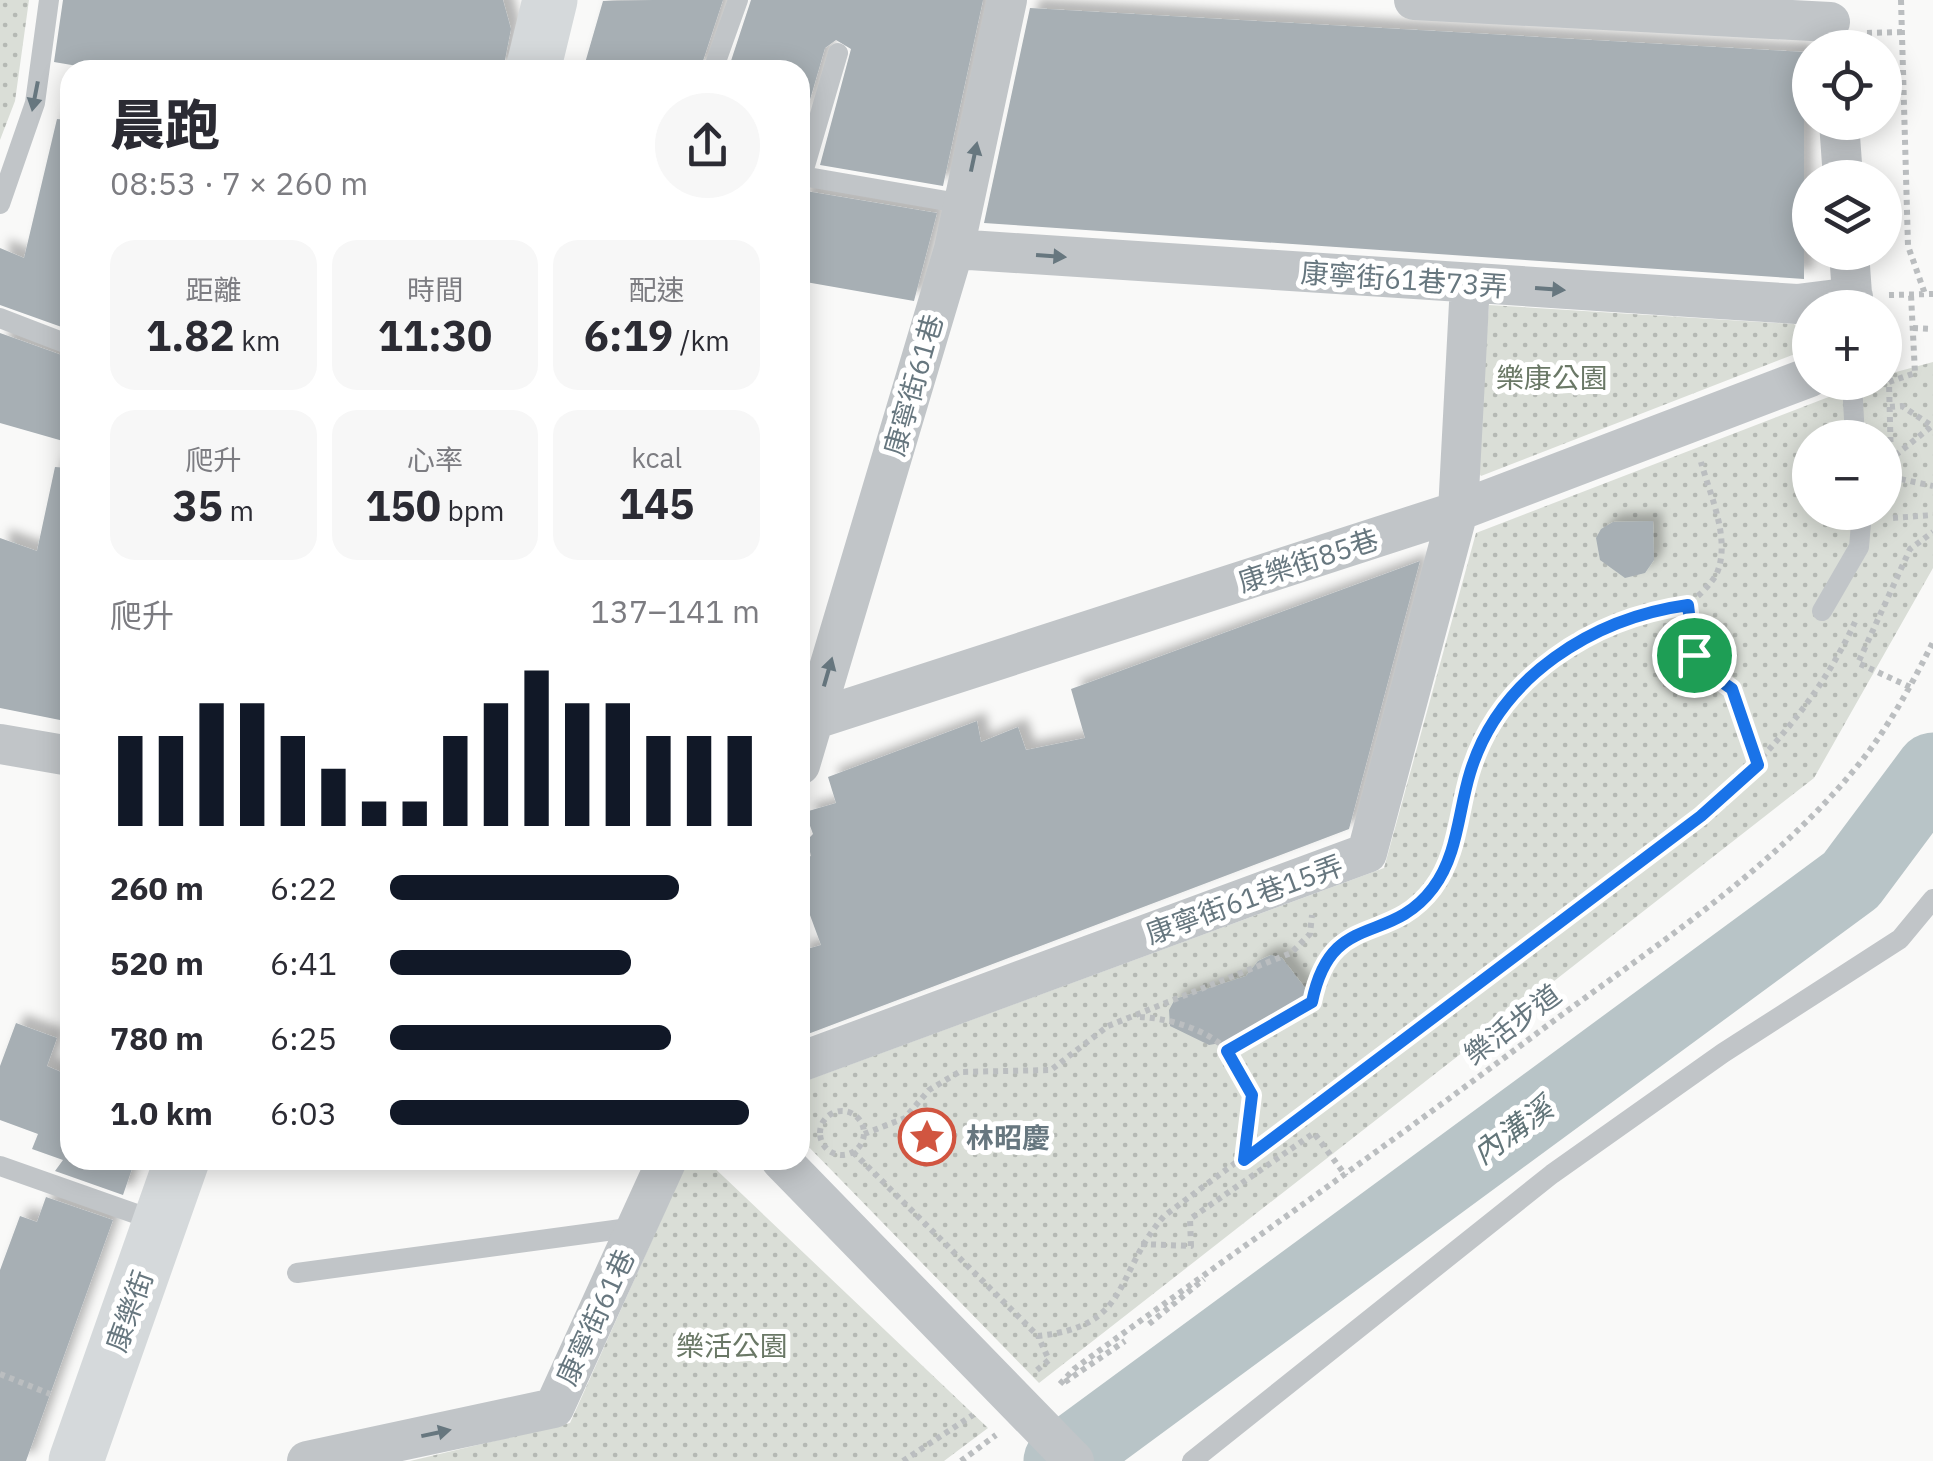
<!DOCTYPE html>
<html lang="zh-TW">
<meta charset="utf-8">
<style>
body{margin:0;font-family:"IBM Plex Sans","Noto Sans TC",sans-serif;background:#f7f7f7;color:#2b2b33;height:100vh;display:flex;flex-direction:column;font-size:38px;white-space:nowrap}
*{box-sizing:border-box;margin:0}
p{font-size:32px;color:#7c7c81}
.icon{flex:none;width:55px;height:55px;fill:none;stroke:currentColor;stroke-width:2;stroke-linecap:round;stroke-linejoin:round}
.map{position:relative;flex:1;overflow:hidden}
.details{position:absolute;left:60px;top:60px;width:750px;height:1110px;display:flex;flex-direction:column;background:#fff;border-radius:30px;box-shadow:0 5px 25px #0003}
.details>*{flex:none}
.buttons{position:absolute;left:1792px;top:30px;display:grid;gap:20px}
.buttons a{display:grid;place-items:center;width:110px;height:110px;border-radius:50%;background:#fff;box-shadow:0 5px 25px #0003;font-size:50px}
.pin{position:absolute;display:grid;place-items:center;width:85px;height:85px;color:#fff;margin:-42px;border:5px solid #fff;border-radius:50%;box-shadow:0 2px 10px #0007}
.round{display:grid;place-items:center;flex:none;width:105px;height:105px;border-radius:52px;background:#f7f7f7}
.headline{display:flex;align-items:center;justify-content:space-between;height:170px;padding:0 50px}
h1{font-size:55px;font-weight:800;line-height:75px}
.metrics{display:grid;grid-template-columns:repeat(3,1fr);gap:15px;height:170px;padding:10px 50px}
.metrics div{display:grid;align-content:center;border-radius:25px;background:#f7f7f7;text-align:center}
.metrics b{font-size:42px;font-weight:800}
.metrics small{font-size:28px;font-weight:400}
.metrics p{font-size:28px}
.chart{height:280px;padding:20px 50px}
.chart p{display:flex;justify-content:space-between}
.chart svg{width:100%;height:180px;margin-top:10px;stroke:#111827;stroke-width:6}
ul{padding:0 50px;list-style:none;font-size:32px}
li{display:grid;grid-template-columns:160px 120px 1fr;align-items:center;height:75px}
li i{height:25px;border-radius:12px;background:#111827}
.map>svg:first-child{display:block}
.park{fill:url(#park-dots);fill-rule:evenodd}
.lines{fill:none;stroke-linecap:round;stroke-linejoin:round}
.river{stroke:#b8c4c7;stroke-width:75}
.building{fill:#a7afb4;filter:url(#shadow)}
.path{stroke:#bbbec0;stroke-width:6;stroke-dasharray:5 5;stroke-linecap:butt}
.lane{stroke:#c1c5c8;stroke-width:20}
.street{stroke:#c1c5c8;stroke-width:40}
.secondary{stroke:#d5d9db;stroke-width:55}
.oneway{fill:#67777f}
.route-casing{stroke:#fff;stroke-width:20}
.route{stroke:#1a73e8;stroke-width:12}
.labels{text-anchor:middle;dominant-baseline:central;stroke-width:10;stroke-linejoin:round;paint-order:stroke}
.street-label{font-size:28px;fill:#67777f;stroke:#fff}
.park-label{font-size:28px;fill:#6a7866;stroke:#fff}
.poi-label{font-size:28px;font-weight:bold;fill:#67777f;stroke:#fff;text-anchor:start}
.water-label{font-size:30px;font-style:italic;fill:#627579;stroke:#fff}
</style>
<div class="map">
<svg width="1933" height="1461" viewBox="0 0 1933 1461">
<defs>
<pattern id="park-dots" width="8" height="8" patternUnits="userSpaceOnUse" patternTransform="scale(2.5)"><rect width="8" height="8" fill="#daded7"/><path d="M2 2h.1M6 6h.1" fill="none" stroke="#b5b9b4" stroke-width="1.8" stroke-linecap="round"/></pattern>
<filter id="shadow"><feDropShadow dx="9" dy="-9" stdDeviation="5" flood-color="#0004"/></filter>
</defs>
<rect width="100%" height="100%" fill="#f9f9f8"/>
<path class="park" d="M 0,0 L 29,0 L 15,101 L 0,140 Z
M 1489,305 L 1794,324 L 1805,335 L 1805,344 L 1795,354 L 1481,476 L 1476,469 Z
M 1933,362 L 1933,568 L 1814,778 L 1039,1383 L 800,1138 L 800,1083 L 1384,868 L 1476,533 L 1865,383 L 1885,382 L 1885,375 ZM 1810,438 L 1885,438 L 1885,512 L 1810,512 Z
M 688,1160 L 706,1160 L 988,1428 L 944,1461 L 410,1461 L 570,1423 Z"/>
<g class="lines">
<path class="river" d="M 1061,1461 L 1851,880 L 1933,770"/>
</g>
<path class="building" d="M 63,0 L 503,0 L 511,29 L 503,70 L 101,70 L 54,62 Z
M 653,0 L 723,0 L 700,70 L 583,70 L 603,1 Z
M 751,0 L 983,0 L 943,186 L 820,165 L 851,49 L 836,40 L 825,48 L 800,134 L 800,70 L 728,70 Z
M 1030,8 L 1804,52 L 1804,279 L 984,223 Z
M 57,119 L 70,120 L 70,330 L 0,305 L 0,248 L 24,258 Z
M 800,190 L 937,213 L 914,301 L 800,281 Z
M 0,333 L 70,358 L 70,443 L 0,423 Z
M 55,467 L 70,468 L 70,722 L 0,708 L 0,538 L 37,551 Z
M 1653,521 L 1654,560 L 1645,573 L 1625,578 L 1600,560 L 1596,538 L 1601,529 L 1613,522 Z
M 1420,561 L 1349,829 L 800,1037 L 800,951 L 821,945 L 800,888 L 800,860 L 811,856 L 807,840 L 813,834 L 805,812 L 836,803 L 828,777 L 977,721 L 981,742 L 1018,727 L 1026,750 L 1085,738 L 1071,689 Z
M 1271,955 L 1282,958 L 1309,993 L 1226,1042 L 1209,1045 L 1170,1026 L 1169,1010 L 1175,999 L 1246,976 L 1258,961 Z
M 16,1023 L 57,1038 L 47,1066 L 61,1072 L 70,1057 L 70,1160 L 135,1160 L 123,1195 L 55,1171 L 63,1160 L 32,1149 L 38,1134 L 0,1120 L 0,1066 Z
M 46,1197 L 113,1220 L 26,1461 L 0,1461 L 0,1270 L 20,1216 L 37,1222 Z"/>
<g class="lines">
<path class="path" d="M 1901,0 L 1908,246 L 1925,294
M 1867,33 L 1902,32
M 1889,295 L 1933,294
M 1913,328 L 1933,329
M 1890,407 L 1902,406 L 1932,426 L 1892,458
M 1891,477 L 1933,486
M 1892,502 L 1889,382 L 1915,373 L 1911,295
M 1893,518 L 1933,515
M 1688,605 L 1695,655 L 1709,673 L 1732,689 L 1758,765
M 1910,687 L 1858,663 L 1910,549 L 1933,532
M 1140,1017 C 1185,1019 1247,1043 1252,1097 C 1254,1116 1247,1140 1244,1159
M 1227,1051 L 1312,1001 C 1332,909 1388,947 1433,889 C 1458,856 1459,813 1470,774 C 1478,745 1500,703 1522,682 C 1548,657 1606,622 1640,612 C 1654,608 1671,610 1685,605 C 1694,602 1713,582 1717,573 C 1731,539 1710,495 1701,462
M820 1133a22 22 0 1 1 44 0a22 22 0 1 1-44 0Z
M 864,1134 L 905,1118 L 929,1090 L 959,1072 L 1051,1070 L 1108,1026 L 1291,953 L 1310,934 L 1312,915
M 853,1152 L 1038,1336 C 1132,1326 1113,1275 1164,1216 L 1701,816 C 1765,759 1819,700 1855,622
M 1141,1244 L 1191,1246 L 1190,1219 L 1314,1133 L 1346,1176
M 1149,1324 L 1204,1279
M 1037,1370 L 1049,1360 L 1038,1336
M 0,1374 L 50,1394
M 1065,1382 L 1125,1341
M 1060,1384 L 1074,1369 C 1229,1256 1386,1147 1540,1031 C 1651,948 1776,869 1863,759 C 1891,723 1913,682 1933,642
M 903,1461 L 973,1415
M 961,1461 L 996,1435"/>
<path class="lane" d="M 838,53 L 802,176 L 964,204
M 713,70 L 738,0
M 0,204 L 35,103 L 49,0
M 0,318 L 70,345
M 1852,382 L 1855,438
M 1822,611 L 1859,547 L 1862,512
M 0,1166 L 159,1222
M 297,1273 L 636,1227
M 1192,1461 L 1552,1174 L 1723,1053 L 1900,939 L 1933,899"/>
<path class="street" d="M 1414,0 L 1830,22
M 1839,122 L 1843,178
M 954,249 L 1797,304 L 1853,297
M 1849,252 L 1853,308
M 800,724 L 1458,511 L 1810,377
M 0,744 L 70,756
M 800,765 L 954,249 L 1007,0
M 800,1062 L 1367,853 L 1458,511 L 1470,284
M 781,1160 L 1074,1461
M 307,1461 L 554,1408 L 667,1160"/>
<path class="secondary" d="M 533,70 L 550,0
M 76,1461 L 182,1160"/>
</g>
<defs><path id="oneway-solid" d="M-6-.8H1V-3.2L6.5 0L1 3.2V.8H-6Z" transform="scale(2.5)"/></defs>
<g class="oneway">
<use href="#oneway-solid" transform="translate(35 96) rotate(101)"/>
<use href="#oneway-solid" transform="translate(974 157) rotate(-78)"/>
<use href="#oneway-solid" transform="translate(1051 256) rotate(4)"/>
<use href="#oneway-solid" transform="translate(1550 289) rotate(4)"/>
<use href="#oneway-solid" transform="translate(828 672) rotate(-74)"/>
<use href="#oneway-solid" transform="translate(436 1433) rotate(-12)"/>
</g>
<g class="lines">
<g class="route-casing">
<path id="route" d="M 1688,605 L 1694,655 L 1709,673 L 1732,689 L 1758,765 L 1701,816 L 1244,1160 L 1252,1095 L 1227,1051 L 1312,1002 C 1331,909 1389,947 1433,888 C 1458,855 1458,812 1470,773 C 1499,676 1594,618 1688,605 Z"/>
</g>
<use href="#route" class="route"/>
</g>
<defs>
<g id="sight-ring" transform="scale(2.875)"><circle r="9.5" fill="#fff" stroke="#d15540" stroke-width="1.5"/><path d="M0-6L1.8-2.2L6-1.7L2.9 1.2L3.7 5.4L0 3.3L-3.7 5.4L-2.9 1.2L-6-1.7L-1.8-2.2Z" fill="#d15540"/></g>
</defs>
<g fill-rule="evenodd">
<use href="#sight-ring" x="927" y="1137"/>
</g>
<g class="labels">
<g class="street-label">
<text transform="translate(1404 279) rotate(4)">康寧街61巷73弄</text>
<text transform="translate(913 385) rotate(-74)">康寧街61巷</text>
<text transform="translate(1308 560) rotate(-18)">康樂街85巷</text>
<text transform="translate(1244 899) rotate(-20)">康寧街61巷15弄</text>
<text transform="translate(1512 1024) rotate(-37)">樂活步道</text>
<text transform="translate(129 1311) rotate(-70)">康樂街</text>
<text transform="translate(595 1317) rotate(-65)">康寧街61巷</text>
</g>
<g class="park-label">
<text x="1552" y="377">樂康公園</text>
<text x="732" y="1345">樂活公園</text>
</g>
<g class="poi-label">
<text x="966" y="1137">林昭慶</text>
</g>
<g class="water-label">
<text transform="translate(1512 1130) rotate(-36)">內溝溪</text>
</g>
</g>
</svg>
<div class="buttons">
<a><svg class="icon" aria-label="locate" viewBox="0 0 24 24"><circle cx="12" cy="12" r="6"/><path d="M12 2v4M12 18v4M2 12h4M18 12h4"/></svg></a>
<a><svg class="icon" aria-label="layers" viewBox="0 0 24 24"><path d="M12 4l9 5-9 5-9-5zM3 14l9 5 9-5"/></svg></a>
<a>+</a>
<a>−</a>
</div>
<div class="pin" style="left:1694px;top:655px;background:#1e9e55"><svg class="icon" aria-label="arrive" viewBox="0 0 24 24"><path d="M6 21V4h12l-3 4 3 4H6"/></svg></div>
<section class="details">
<div class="headline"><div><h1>晨跑</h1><p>08:53 · 7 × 260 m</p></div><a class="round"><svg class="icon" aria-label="share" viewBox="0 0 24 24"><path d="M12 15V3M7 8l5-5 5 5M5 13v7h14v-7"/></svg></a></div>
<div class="metrics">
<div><p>距離</p><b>1.82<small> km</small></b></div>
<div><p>時間</p><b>11:30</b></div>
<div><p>配速</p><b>6:19<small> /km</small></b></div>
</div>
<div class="metrics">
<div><p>爬升</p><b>35<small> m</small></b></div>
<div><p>心率</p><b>150<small> bpm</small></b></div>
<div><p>kcal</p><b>145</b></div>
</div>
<div class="chart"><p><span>爬升</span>137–141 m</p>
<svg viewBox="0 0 160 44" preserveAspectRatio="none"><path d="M5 44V22M15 44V22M25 44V14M35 44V14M45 44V22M55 44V30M65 44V38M75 44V38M85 44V22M95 44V14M105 44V6M115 44V14M125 44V14M135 44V22M145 44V22M155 44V22"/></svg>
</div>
<ul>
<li><b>260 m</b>6:22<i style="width:78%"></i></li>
<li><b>520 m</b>6:41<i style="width:65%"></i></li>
<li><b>780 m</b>6:25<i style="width:76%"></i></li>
<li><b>1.0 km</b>6:03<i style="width:97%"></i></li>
</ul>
</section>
</div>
